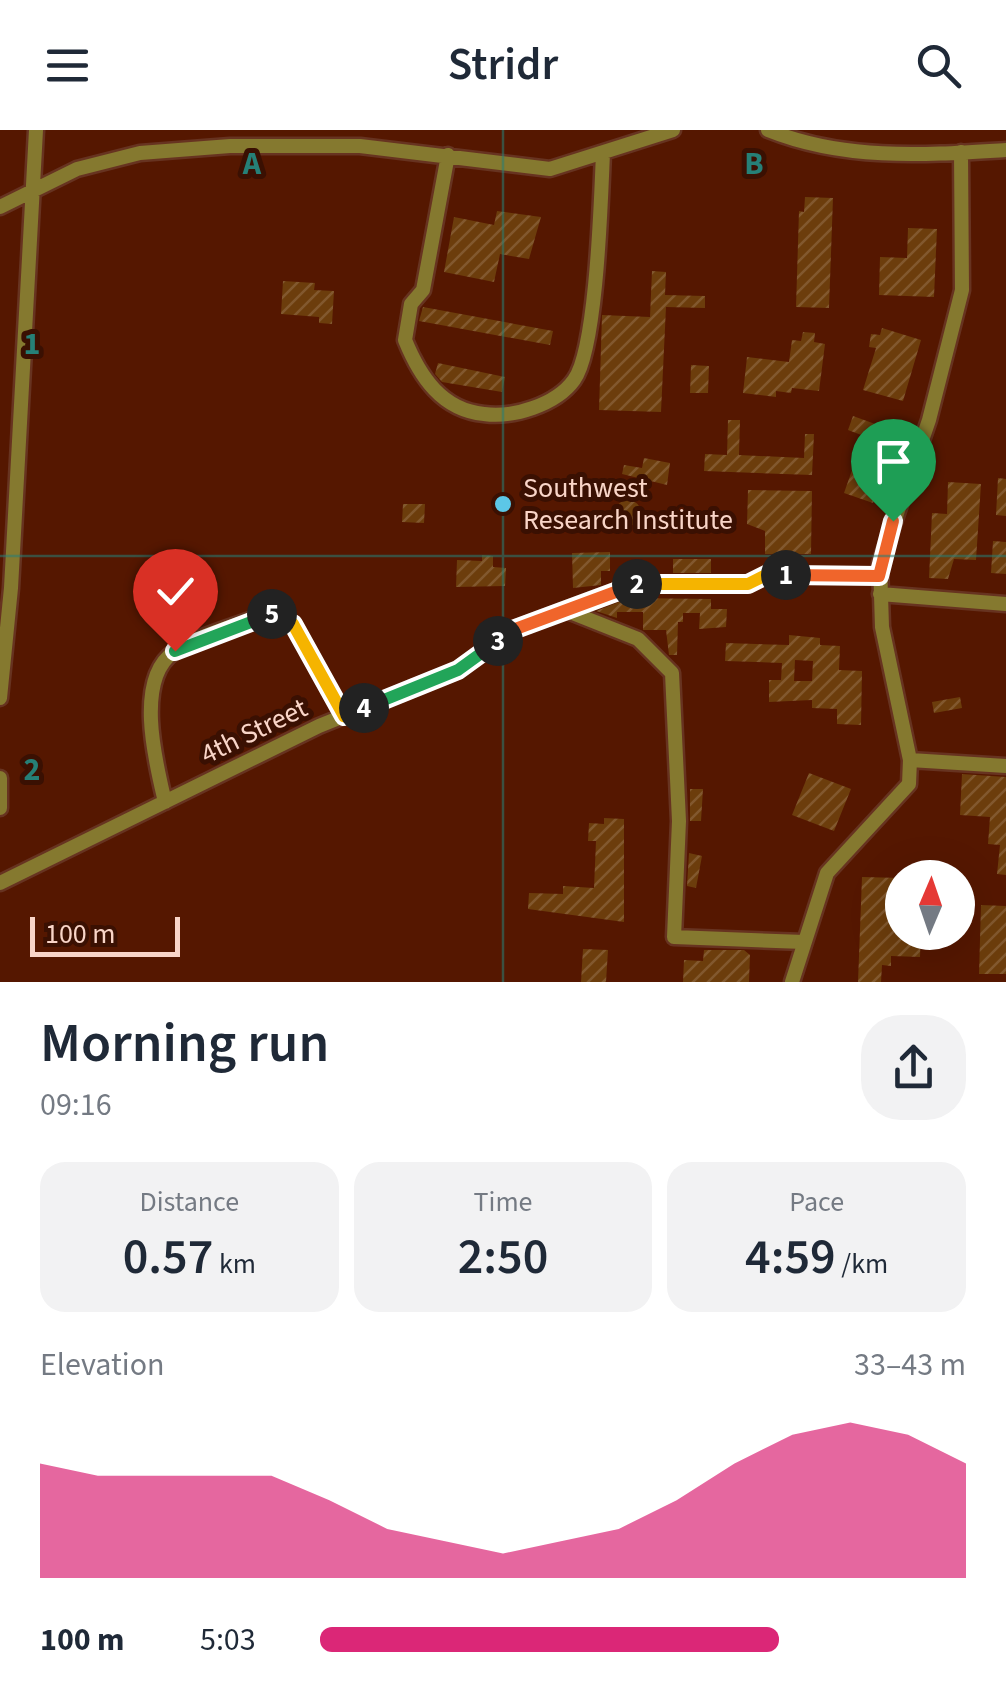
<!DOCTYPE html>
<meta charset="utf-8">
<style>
body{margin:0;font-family:"Source Sans 3",sans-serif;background:#f2f2f3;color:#1f2937;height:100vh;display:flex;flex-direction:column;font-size:38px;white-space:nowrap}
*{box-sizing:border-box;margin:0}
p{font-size:32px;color:#747a83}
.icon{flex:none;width:55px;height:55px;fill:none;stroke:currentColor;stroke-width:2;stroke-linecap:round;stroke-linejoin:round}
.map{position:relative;height:852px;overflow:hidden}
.drawer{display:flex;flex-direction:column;background:#fff;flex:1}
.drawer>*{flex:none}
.needle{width:65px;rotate:2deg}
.fabs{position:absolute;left:885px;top:730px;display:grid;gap:20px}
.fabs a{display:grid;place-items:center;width:90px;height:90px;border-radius:50%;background:#fff;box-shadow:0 10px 40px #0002;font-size:50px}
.scale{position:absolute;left:30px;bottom:25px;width:150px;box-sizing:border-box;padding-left:10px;border:5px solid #f9d5c8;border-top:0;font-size:28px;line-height:35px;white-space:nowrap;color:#f9d5c8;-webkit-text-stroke:8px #3a1002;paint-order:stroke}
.pin{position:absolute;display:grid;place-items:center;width:85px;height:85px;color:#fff;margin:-102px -42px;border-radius:50% 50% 50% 0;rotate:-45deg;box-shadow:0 0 10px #0007}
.pin .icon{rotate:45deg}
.km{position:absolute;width:50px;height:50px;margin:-25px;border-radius:50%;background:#222;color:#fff;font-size:28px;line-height:50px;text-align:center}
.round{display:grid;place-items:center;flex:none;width:105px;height:105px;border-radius:40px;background:#f2f2f3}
.head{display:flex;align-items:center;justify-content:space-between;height:170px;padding:0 40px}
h1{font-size:55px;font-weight:600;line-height:75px}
.figures{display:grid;grid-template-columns:repeat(3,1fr);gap:15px;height:170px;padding:10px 40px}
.figures div{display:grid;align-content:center;border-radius:25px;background:#f2f2f3;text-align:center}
.figures b{font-size:50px;font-weight:600}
.figures small{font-size:28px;font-weight:400}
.figures p{font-size:28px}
.chart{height:280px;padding:20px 40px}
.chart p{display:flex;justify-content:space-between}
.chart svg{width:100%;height:180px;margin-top:10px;fill:#db2777;opacity:.7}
ul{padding:0 40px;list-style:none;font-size:32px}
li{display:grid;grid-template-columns:160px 120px 1fr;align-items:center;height:75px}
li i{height:25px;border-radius:12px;background:#db2777}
header{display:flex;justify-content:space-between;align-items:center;height:130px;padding:0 40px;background:#fff;font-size:45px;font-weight:600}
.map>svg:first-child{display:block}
.built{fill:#551700;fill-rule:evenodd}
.building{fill:url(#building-hatch);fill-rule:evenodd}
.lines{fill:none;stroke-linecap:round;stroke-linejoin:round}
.minor-casing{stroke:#673320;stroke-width:19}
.minor{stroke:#85792f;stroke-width:14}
.split-1-casing{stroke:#fff;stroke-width:20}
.split-2-casing{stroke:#fff;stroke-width:20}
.split-3-casing{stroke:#fff;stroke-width:20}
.split-4-casing{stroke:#fff;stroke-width:20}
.split-5-casing{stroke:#fff;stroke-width:20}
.split-6-casing{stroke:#fff;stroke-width:20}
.split-1{stroke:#f0652b;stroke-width:12}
.split-2{stroke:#f5b400;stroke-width:12}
.split-3{stroke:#f0652b;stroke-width:12}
.split-4{stroke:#22a559;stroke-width:12}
.split-5{stroke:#f5b400;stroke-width:12}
.split-6{stroke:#22a559;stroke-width:12}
.grid{fill:none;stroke:#268077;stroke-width:2.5;stroke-opacity:0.55}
.poi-dot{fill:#5cc7e7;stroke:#3a1002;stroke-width:4}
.labels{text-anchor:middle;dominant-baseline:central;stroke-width:10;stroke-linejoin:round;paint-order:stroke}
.poi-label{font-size:28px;fill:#f9d5c8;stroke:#3a1002;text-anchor:start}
.street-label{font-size:28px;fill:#f9d5c8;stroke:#3a1002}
.grid-label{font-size:32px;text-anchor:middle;font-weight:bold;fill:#268077;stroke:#3a1002;stroke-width:10;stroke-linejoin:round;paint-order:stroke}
</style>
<header><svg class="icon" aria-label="menu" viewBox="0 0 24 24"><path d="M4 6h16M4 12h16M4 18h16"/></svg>Stridr<svg class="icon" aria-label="search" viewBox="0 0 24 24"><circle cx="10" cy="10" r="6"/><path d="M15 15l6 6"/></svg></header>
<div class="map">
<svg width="1006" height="852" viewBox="0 0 1006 852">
<defs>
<pattern id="building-hatch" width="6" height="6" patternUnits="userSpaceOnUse" patternTransform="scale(2.5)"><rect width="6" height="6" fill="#6c3d0c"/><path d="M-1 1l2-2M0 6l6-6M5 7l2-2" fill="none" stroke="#82582e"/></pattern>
</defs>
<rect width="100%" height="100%" fill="#4b1400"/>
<path class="built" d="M 0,0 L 1006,0 L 1006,852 L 0,852 ZM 902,748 L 958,748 L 958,802 L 902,802 Z"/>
<path class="building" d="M 805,67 L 833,68 L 829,178 L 796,177 L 799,81 L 804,82 Z
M 497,81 L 541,87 L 529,129 L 500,124 L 494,152 L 444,142 L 454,87 L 494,95 Z
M 908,98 L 937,99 L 934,167 L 879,165 L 880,127 L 907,128 Z
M 652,141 L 666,142 L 665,165 L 705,166 L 705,178 L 666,177 L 661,282 L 599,280 L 602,185 L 650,187 Z
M 283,151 L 315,153 L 314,160 L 334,161 L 332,194 L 319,193 L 319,187 L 281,184 Z
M 423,177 L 553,201 L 550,215 L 419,191 Z
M 882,198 L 921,210 L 903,271 L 863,260 L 876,218 L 869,217 L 871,204 L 880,205 Z
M 803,202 L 815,203 L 814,212 L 825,214 L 819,261 L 792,258 L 791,263 L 776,261 L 776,267 L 743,263 L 747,227 L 789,232 L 792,210 L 801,211 Z
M 438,233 L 505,247 L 502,262 L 442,252 L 435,244 Z
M 691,235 L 709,236 L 708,263 L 690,263 Z
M 853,286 L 889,299 L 873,343 L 883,346 L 873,373 L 844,363 L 864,306 L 848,300 Z
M 728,290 L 740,290 L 739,325 L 804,328 L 805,304 L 814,304 L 812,345 L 704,341 L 705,324 L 727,325 Z
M 644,328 L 670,333 L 667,355 L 622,344 L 624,335 L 642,338 Z
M 998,348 L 1006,349 L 1006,386 L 996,385 Z
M 948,352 L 981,354 L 976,430 L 954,429 L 948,449 L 929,448 L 932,383 L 947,384 Z
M 748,360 L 812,361 L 811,424 L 765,424 L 765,401 L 747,394 Z
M615 383a13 13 0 1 1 26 0a13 13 0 1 1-26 0Z
M 403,374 L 425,374 L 424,393 L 402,392 Z
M 993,411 L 1006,412 L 1006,444 L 991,443 Z
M 610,422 L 610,441 L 601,441 L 601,455 L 573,458 L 572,423 Z
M 482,425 L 493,426 L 493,437 L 506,438 L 505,456 L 456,457 L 457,430 L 482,431 Z
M 673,429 L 711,429 L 711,443 L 673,443 Z
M 629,468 L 711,469 L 711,479 L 727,479 L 726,497 L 699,499 L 700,483 L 683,483 L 683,492 L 678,492 L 677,525 L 669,525 L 666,500 L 643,500 L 643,482 L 617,482 L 617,488 L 596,481 Z
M 789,505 L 820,508 L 820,515 L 840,516 L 839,540 L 862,541 L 861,595 L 837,594 L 837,579 L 812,578 L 812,570 L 769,572 L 769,550 L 781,550 L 782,533 L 725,531 L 726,513 L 789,515 ZM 795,530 L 813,531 L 812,551 L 794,551 Z
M 960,567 L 962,578 L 934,583 L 932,572 Z
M 809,643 L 851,659 L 834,701 L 792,685 Z
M 962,644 L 1006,647 L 1006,745 L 997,744 L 1000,715 L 988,714 L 990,687 L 960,685 Z
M 690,659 L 703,659 L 701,691 L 690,691 Z
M 604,688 L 624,689 L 624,792 L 528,779 L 529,763 L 563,764 L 563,756 L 594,758 L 596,711 L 588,711 L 589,693 L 604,694 Z
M 689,723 L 702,726 L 696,758 L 687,756 Z
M 862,747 L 902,748 L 902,802 L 921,802 L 920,827 L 891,826 L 891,836 L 882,835 L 881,852 L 858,852 Z
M 981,775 L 1006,776 L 1006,844 L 979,844 Z
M 583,819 L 608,820 L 606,852 L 581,852 Z
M 704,820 L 744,820 L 750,825 L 749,852 L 683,852 L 684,830 L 703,831 Z"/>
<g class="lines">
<g class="minor-casing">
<path id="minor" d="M 768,0 C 845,31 925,25 1006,20
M 448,25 L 423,160 L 411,174 L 405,210 C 420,247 442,280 484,284 C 513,288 556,275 574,250 C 597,219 601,66 603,23
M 0,77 L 77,39 L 140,23 L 230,16 L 360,16 L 550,39 L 673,0
M 880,464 L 1006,474
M 565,480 L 638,509 L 672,543 L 679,691 L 674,807 L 804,812
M 0,568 L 11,458 L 36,0
M 910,630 L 1006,636
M 0,648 L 0,678
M 165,672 C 156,634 134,549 174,522 C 201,504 239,495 269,483 L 293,494 L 344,586
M 0,753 L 319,596 L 458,540 L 509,501 L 635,454 L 748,454 L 768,444 L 879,446
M 792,852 L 827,743 L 909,654 L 910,630 L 882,497 L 880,433 L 929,290 L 962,160 L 961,22"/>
</g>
<use href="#minor" class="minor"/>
</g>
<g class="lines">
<g class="split-1-casing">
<path id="split-1" d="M 786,445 L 879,446 L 893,391"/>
</g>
<g class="split-2-casing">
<path id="split-2" d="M 637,454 L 748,454 L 768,444 L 786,445"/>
</g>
<g class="split-3-casing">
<path id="split-3" d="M 498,511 L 510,501 L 637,454"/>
</g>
<g class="split-4-casing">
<path id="split-4" d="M 364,578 L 458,540 L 498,511"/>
</g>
<g class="split-5-casing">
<path id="split-5" d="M 272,484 L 293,494 L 344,586 L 364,578"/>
</g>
<g class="split-6-casing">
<path id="split-6" d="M 175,521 L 272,484"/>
</g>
<use href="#split-1" class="split-1"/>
<use href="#split-2" class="split-2"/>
<use href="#split-3" class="split-3"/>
<use href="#split-4" class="split-4"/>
<use href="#split-5" class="split-5"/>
<use href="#split-6" class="split-6"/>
</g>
<path class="grid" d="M 503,0 L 503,852M 0,426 L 1006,426"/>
<circle class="poi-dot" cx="503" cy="374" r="10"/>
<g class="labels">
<g class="poi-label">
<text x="523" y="358">Southwest<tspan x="523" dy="32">Research Institute</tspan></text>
</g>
<g class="street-label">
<text transform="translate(254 601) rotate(-26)">4th Street</text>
</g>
</g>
<g class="grid-label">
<text x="252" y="44">A</text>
<text x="754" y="44">B</text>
<text x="32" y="224">1</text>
<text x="32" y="650">2</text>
</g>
</svg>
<div class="fabs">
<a><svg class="needle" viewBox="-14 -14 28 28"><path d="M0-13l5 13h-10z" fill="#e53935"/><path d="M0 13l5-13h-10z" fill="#747a83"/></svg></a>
</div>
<div class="scale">100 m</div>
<div class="pin" style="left:893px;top:391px;background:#1e9e55"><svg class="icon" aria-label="arrive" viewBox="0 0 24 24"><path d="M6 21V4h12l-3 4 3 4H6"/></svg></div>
<div class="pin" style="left:175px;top:521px;background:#d93025"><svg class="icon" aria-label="check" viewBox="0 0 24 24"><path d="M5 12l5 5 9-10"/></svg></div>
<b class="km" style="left:786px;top:445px">1</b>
<b class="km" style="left:637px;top:454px">2</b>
<b class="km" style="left:498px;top:511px">3</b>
<b class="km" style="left:364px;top:578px">4</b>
<b class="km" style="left:272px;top:484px">5</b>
</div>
<section class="drawer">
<div class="head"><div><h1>Morning run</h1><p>09:16</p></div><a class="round"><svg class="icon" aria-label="share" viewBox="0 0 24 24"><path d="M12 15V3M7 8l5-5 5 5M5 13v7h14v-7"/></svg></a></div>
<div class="figures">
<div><p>Distance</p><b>0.57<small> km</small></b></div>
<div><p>Time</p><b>2:50</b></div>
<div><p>Pace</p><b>4:59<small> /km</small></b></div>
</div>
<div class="chart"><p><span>Elevation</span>33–43 m</p>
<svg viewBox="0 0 160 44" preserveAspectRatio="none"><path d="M0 44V16L10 19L20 19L30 19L40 19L50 25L60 32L70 35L80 38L90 35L100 32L110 25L120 16L130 9L140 6L150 9L160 16V44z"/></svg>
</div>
<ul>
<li><b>100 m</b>5:03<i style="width:71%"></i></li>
</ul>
</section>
